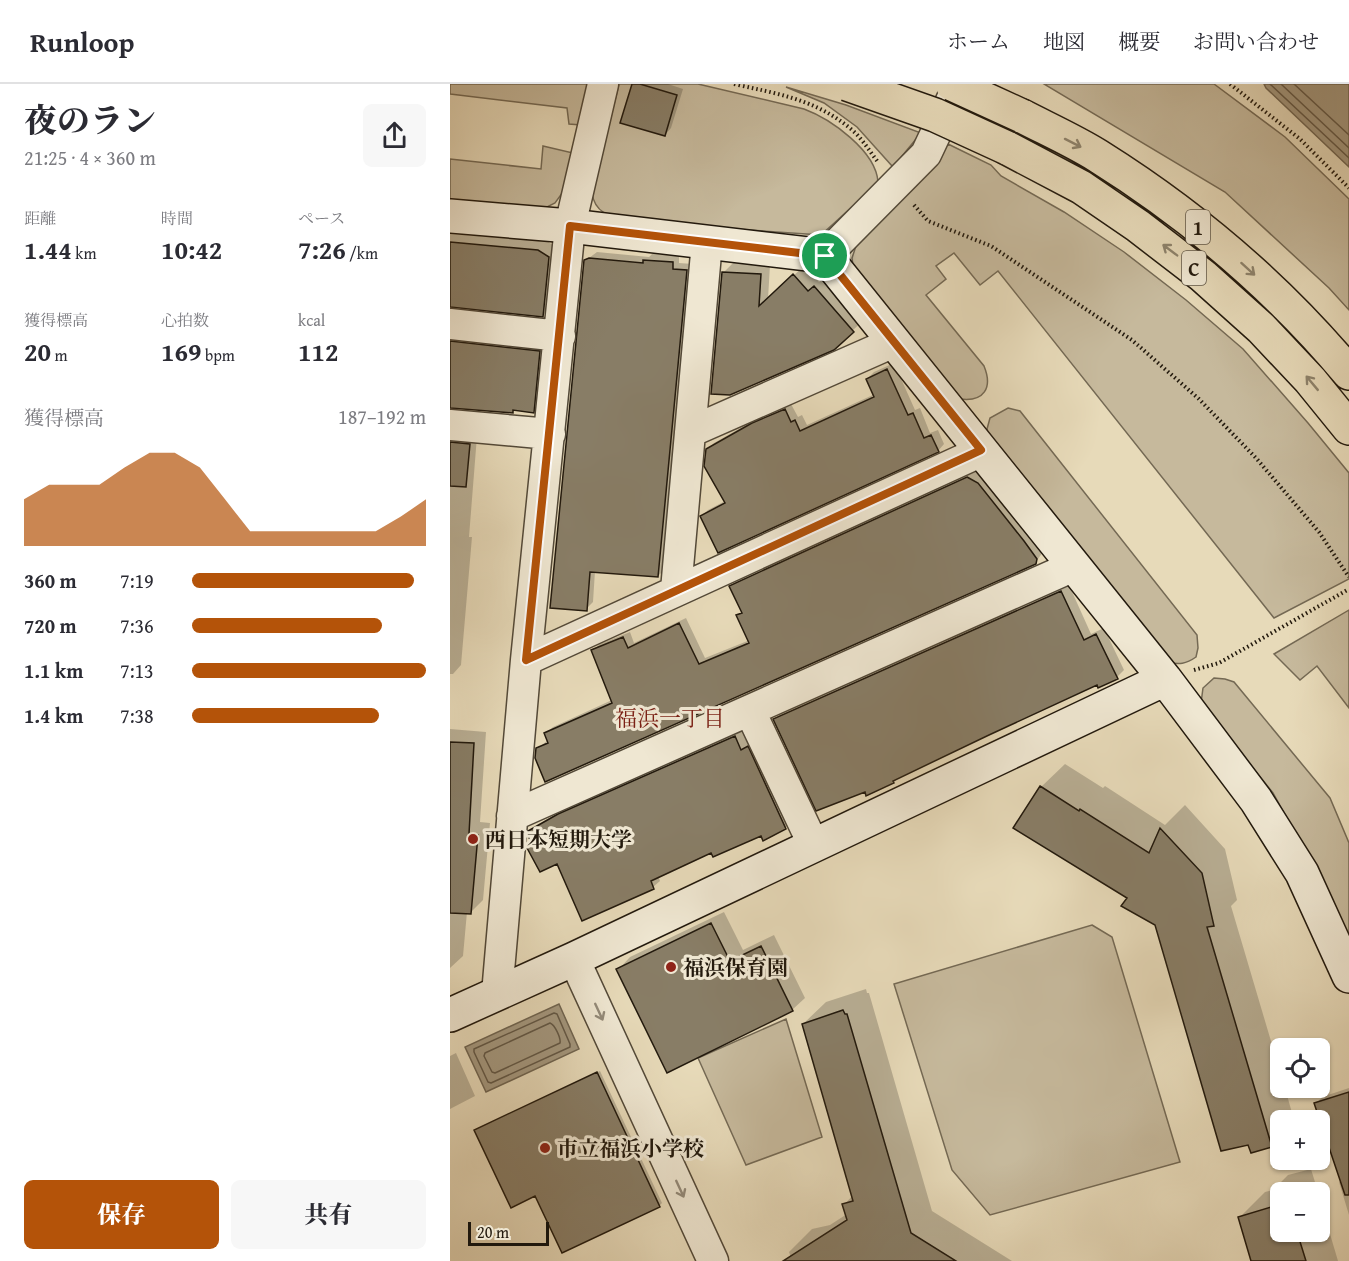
<!DOCTYPE html>
<html lang="ja">
<meta charset="utf-8">
<style>
body{margin:0;font-family:"Gentium Book Plus","Noto Serif JP",serif;background:#f7f7f7;color:#2b2b33;height:100vh;display:flex;flex-direction:column;font-size:22px;white-space:nowrap}
*{box-sizing:border-box;margin:0}
p{font-size:20px;color:#7c7c81}
.icon{flex:none;width:33px;height:33px;fill:none;stroke:currentColor;stroke-width:2;stroke-linecap:round;stroke-linejoin:round}
.map{position:relative;flex:1;overflow:hidden}
.panel{display:flex;flex-direction:column;background:#fff;width:450px}
.panel>*{flex:none}
.controls{position:absolute;left:820px;top:954px;display:grid;gap:12px}
.controls a{display:grid;place-items:center;width:60px;height:60px;border-radius:9px;background:#fff;box-shadow:0 2px 4px #0004;font-size:30px}
.scale{position:absolute;left:18px;bottom:15px;width:81px;box-sizing:border-box;padding-left:6px;border:3px solid #22190d;border-top:0;font-size:16px;line-height:21px;white-space:nowrap;color:#22190d;-webkit-text-stroke:4px #efe7d2;paint-order:stroke}
.pin{position:absolute;display:grid;place-items:center;width:51px;height:51px;color:#fff;margin:-26px;border:3px solid #fff;border-radius:50%;box-shadow:0 2px 6px #0007}
.round{display:grid;place-items:center;flex:none;width:63px;height:63px;border-radius:9px;background:#f7f7f7}
.head{display:flex;align-items:center;justify-content:space-between;height:102px;padding:0 24px}
h1{font-size:33px;font-weight:800;line-height:45px}
.figures{display:grid;grid-template-columns:repeat(3,1fr);gap:9px;height:102px;padding:6px 24px}
.figures div{display:grid;align-content:center}
.figures b{font-size:26px;font-weight:800}
.figures small{font-size:16px;font-weight:400}
.figures p{font-size:16px}
.chart{height:168px;padding:12px 24px}
.chart p{display:flex;justify-content:space-between}
.chart svg{width:100%;height:108px;margin-top:6px;fill:#b45309;opacity:.7}
.cta{display:flex;gap:12px;margin-top:auto;padding:12px 24px}
.cta a{flex:1;height:69px;border-radius:9px;background:#b45309;color:#fff;font-size:24px;font-weight:800;line-height:69px;text-align:center}
.cta a+a{background:#f7f7f7;color:#2b2b33}
ul{padding:0 24px;list-style:none;font-size:20px}
li{display:grid;grid-template-columns:96px 72px 1fr;align-items:center;height:45px}
li i{height:15px;border-radius:8px;background:#b45309}
header{display:flex;align-items:center;gap:36px;box-sizing:border-box;height:84px;padding:0 30px;background:#fff;border-bottom:2px solid #e1e1e2}
header strong{font-size:28px}
nav{display:flex;gap:33px;margin-inline-start:auto;font-size:21px}
main{display:flex;flex:1;min-height:0}
.map>svg:first-child{display:block}
.green{fill:#c6b99c;stroke:#746954;stroke-width:1.5}
.water{fill:#a4987f;stroke:#706551;stroke-width:1.5}
.shadow{fill:#0003}
.lines{fill:none;stroke-linecap:round;stroke-linejoin:round}
.shore{stroke:#635846;stroke-width:1.5}
.building{fill:#887d66;stroke:#22190d;stroke-width:1.5}
.street-casing{stroke:#534938;stroke-width:33}
.secondary-casing{stroke:#22190d;stroke-width:36}
.highway-casing{stroke:#22190d;stroke-width:36}
.path{stroke:#22190d;stroke-width:4;stroke-dasharray:1.5 3;stroke-linecap:butt}
.street{stroke:#efe7d2;stroke-width:30}
.secondary{stroke:#efe7d2;stroke-width:33}
.highway{stroke:#e7dab9;stroke-width:33}
.highway-bridge-casing{stroke:#22190d;stroke-width:36;stroke-linecap:butt}
.highway-bridge{stroke:#e7dab9;stroke-width:33}
.oneway{stroke:#8e836c}
.oneway2{stroke:#938a79}
.route-casing{stroke:#fff;stroke-width:12}
.route{stroke:#b45309;stroke-width:8}
.poi-dot{fill:#8f2418;stroke:#efe7d2;stroke-width:2}
.labels{text-anchor:middle;dominant-baseline:central;stroke-width:6;stroke-linejoin:round;paint-order:stroke}
.shield{fill:#efe7d2;stroke:#605748;stroke-width:1.5}
.shield-label{font-size:20px;font-weight:bold;fill:#22190d}
.poi-label{font-size:21px;font-weight:bold;fill:#22190d;stroke:#efe7d2;text-anchor:start}
.neighbourhood-label{font-size:22px;fill:#7a1f14;stroke:#efe7d2}
</style>
<header>
<strong>Runloop</strong>
<nav><a>ホーム</a><a>地図</a><a>概要</a><a>お問い合わせ</a></nav>
</header>
<main>
<section class="panel">
<div class="head"><div><h1>夜のラン</h1><p>21:25 · 4 × 360 m</p></div><a class="round"><svg class="icon" aria-label="share" viewBox="0 0 24 24"><path d="M12 15V3M7 8l5-5 5 5M5 13v7h14v-7"/></svg></a></div>
<div class="figures">
<div><p>距離</p><b>1.44<small> km</small></b></div>
<div><p>時間</p><b>10:42</b></div>
<div><p>ペース</p><b>7:26<small> /km</small></b></div>
</div>
<div class="figures">
<div><p>獲得標高</p><b>20<small> m</small></b></div>
<div><p>心拍数</p><b>169<small> bpm</small></b></div>
<div><p>kcal</p><b>112</b></div>
</div>
<div class="chart"><p><span>獲得標高</span>187–192 m</p>
<svg viewBox="0 0 160 44" preserveAspectRatio="none"><path d="M0 44V25L10 19L20 19L30 19L40 12L50 6L60 6L70 12L80 25L90 38L100 38L110 38L120 38L130 38L140 38L150 32L160 25V44z"/></svg>
</div>
<ul>
<li><b>360 m</b>7:19<i style="width:95%"></i></li>
<li><b>720 m</b>7:36<i style="width:81%"></i></li>
<li><b>1.1 km</b>7:13<i style="width:100%"></i></li>
<li><b>1.4 km</b>7:38<i style="width:80%"></i></li>
</ul>
<div class="cta"><a>保存</a><a>共有</a></div>
</section>
<div class="map">
<svg width="899" height="1177" viewBox="0 0 899 1177">
<rect width="100%" height="100%" fill="#e7dab9"/>
<filter id="stains"><feTurbulence type="fractalNoise" baseFrequency=".00333" numOctaves="4"/><feColorMatrix values="0 0 0 0 .2 0 0 0 0 .09 0 0 0 0 .02 0 0 0 .5 -.17"/></filter>
<radialGradient id="worn" r=".72"><stop offset=".6" stop-color="#630" stop-opacity="0"/><stop offset="1" stop-color="#630" stop-opacity=".3"/></radialGradient>
<path class="green" d="M 0,0 L 140,0 L 131,41 L 119,40 L 117,24 L 0,10 Z
M 169,0 L 248,0 L 354,25 C 381,35 426,67 428,98 L 406,122 L 402,123 L 371,151 L 184,138 C 165,133 145,132 142,109 Z
M 594,0 L 764,0 L 835,53 L 899,115 L 899,226 L 879,204 L 775,108 Z
M 336,3 L 396,21 L 471,49 L 443,83 L 407,43 L 374,19 Z
M 498,60 L 541,81 L 551,92 L 614,128 L 674,168 L 736,216 L 793,265 L 858,339 L 899,389 L 899,495 L 824,534 L 548,187 L 530,201 L 504,169 L 486,182 L 496,195 L 476,211 L 534,282 C 543,304 534,318 510,315 L 403,182 L 402,174 L 407,159 L 467,101 Z
M 93,62 L 123,69 L 113,108 L 105,119 L 93,125 L 0,119 L 0,75 L 91,85 Z
M 558,324 L 570,327 L 747,551 L 748,564 L 746,573 C 736,580 729,581 718,578 L 540,357 L 537,345 L 540,334 Z
M 899,526 L 899,624 L 867,582 L 850,596 L 824,570 Z
M 764,594 L 775,595 L 784,598 L 880,714 L 899,759 L 899,863 L 855,767 L 823,709 L 751,619 L 753,604 Z
M 642,841 L 662,853 L 730,1078 L 540,1131 L 502,1086 L 444,900 Z
M 336,935 L 372,1053 L 296,1081 L 248,974 Z"/>
<path class="water" d="M 814,0 L 899,0 L 899,83 L 816,4 Z
M 109,920 L 129,965 L 36,1008 L 15,963 Z"/>
<path class="shadow" d="M 183,0 L 218,0 L 233,5 L 221,44 L 215,51 Z
M 0,150 L 97,157 L 107,164 L 102,223 L 93,231 L 0,222 Z
M 147,168 L 199,173 L 202,170 L 229,171 L 229,179 L 243,180 L 215,485 L 208,492 L 145,487 L 143,518 L 136,525 L 135,177 Z
M 283,179 L 320,181 L 318,215 L 354,182 L 369,198 L 375,193 L 413,237 L 383,264 L 280,310 L 273,189 Z
M 0,246 L 98,259 L 92,319 L 83,328 L 0,322 Z
M 444,279 L 465,326 L 470,324 L 480,349 L 488,346 L 494,360 L 488,367 L 252,432 L 258,426 L 275,417 L 257,366 L 264,359 L 310,333 L 341,320 L 348,333 L 352,331 L 357,341 L 425,310 L 417,295 L 424,288 Z
M 0,347 L 27,352 L 19,453 L 22,453 L 11,581 L 3,590 L 0,590 Z
M 525,387 L 535,393 L 593,468 L 585,479 L 87,665 L 98,656 L 96,649 L 103,643 L 162,616 L 143,566 L 150,560 L 180,548 L 184,559 L 236,534 L 255,574 L 300,556 L 288,531 L 292,527 L 281,502 L 288,495 Z
M 619,501 L 641,550 L 654,544 L 674,586 L 667,593 L 647,599 L 450,692 L 444,698 L 417,710 L 415,706 L 325,635 L 332,628 Z
M 0,645 L 36,648 L 30,738 L 40,739 L 33,816 L 20,829 L 17,828 L 13,872 L 0,884 Z
M 292,646 L 298,660 L 305,657 L 342,737 L 335,744 L 262,767 L 208,792 L 210,797 L 203,803 L 108,778 L 84,759 L 80,748 L 87,741 L 116,724 Z
M 615,680 L 653,704 L 655,702 L 715,741 L 735,721 L 775,765 L 787,816 L 781,822 L 831,991 L 831,1004 L 835,1004 L 844,1036 L 831,1036 L 831,1052 L 821,1062 L 706,840 L 680,814 L 591,703 Z
M 274,828 L 293,866 L 324,851 L 355,914 L 342,926 L 168,886 L 180,873 Z
M 416,905 L 417,909 L 419,909 L 482,1127 L 562,1177 L 342,1177 L 339,1168 L 362,1145 L 380,1141 L 397,1130 L 394,1121 L 403,1111 L 353,940 L 376,918 Z
M 6,969 L 25,1012 L 0,1025 L 0,972 Z
M 150,987 L 212,1119 L 209,1122 L 86,1110 L 26,1046 Z
M 899,1004 L 899,1066 L 866,1020 L 872,1013 Z
M 861,1085 L 868,1108 L 831,1108 L 831,1148 L 870,1148 L 870,1116 L 888,1177 L 803,1177 L 790,1133 L 815,1108 L 823,1106 L 838,1091 Z
M 899,1092 L 899,1131 L 889,1098 Z"/>
<g class="lines">
<path class="shore" d="M 820,0 L 899,74
M 831,0 L 899,64
M 844,0 L 899,51
M 104,929 L 107,930 L 120,960 L 120,963 L 41,999 L 38,998 L 24,968 L 24,965 Z
M 100,939 C 105,941 111,954 110,959 L 45,989 L 42,988 L 34,972 L 35,969 Z"/>
</g>
<path class="building" d="M 182,0 L 190,0 L 227,11 L 215,52 L 170,39 Z
M 0,158 L 88,166 L 99,173 L 93,233 L 0,223 Z
M 139,174 L 193,179 L 193,176 L 223,178 L 223,185 L 237,186 L 208,493 L 140,488 L 137,527 L 100,524 L 134,176 Z
M 272,188 L 311,190 L 309,222 L 343,190 L 358,207 L 364,202 L 404,248 L 384,266 L 280,311 L 261,310 Z
M 0,257 L 90,267 L 84,329 L 63,326 L 63,329 L 0,324 Z
M 437,285 L 458,331 L 463,329 L 474,354 L 481,351 L 489,368 L 268,469 L 250,432 L 275,419 L 254,382 L 256,365 L 302,339 L 335,325 L 341,338 L 345,336 L 350,347 L 424,313 L 416,295 Z
M 0,358 L 20,360 L 16,403 L 0,402 Z
M 517,393 L 528,399 L 574,457 L 587,475 L 586,480 L 95,698 L 85,674 L 86,664 L 98,659 L 94,649 L 162,619 L 141,566 L 173,553 L 178,564 L 229,539 L 249,580 L 299,559 L 286,531 L 292,529 L 279,502 Z
M 611,507 L 634,556 L 646,550 L 668,595 L 648,604 L 647,601 L 539,651 L 443,697 L 444,699 L 416,712 L 415,708 L 366,727 L 323,635 Z
M 285,652 L 291,666 L 298,662 L 336,745 L 313,757 L 311,752 L 263,773 L 261,769 L 201,797 L 204,805 L 132,837 L 107,780 L 90,788 L 77,764 L 82,759 L 78,752 L 78,747 L 108,730 Z
M 0,658 L 24,659 L 19,750 L 28,751 L 21,830 L 0,829 Z
M 590,702 L 629,727 L 630,725 L 699,769 L 710,744 L 752,789 L 764,842 L 757,843 L 822,1063 L 801,1069 L 798,1061 L 771,1067 L 705,841 L 671,822 L 677,814 L 563,744 Z
M 261,839 L 280,877 L 311,862 L 343,927 L 217,989 L 166,885 Z
M 393,926 L 395,930 L 397,930 L 461,1149 L 506,1177 L 333,1177 L 397,1136 L 392,1120 L 403,1117 L 352,940 Z
M 147,988 L 210,1123 L 112,1169 L 85,1112 L 61,1124 L 24,1046 Z
M 899,1008 L 899,1111 L 895,1111 L 864,1019 Z
M 831,1120 L 831,1148 L 847,1148 L 856,1177 L 801,1177 L 788,1133 Z"/>
<g class="lines">
<g class="street-casing">
<path id="street" d="M 375,172 L 476,70 L 509,0
M 0,240 L 110,252
M 0,341 L 100,350
M 240,348 L 444,258
M 226,506 L 257,158
M 76,576 L 532,367
M 300,627 L 364,762
M 62,732 L 624,482
M 124,875 L 263,1177
M 47,910 L 76,576 L 120,142 L 153,0"/>
</g>
<g class="secondary-casing">
<path id="secondary" d="M 0,132 L 120,142 L 375,172 L 715,595 L 806,716 L 852,789 L 899,892
M 0,931 L 124,875 L 715,595"/>
</g>
<g class="highway-casing">
<path id="highway" d="M 572,32 C 597,45 624,57 648,72 C 742,131 828,204 899,289
M 557,64 L 631,103 L 688,142 L 753,192 L 811,244 L 860,296 L 899,344"/>
</g>
<path class="path" d="M 284,0 C 328,10 365,15 401,45 C 412,54 420,68 428,78
M 780,0 L 850,55 L 899,104
M 464,121 L 478,137 L 541,162 L 682,256 L 749,315 L 806,374 L 869,448 L 899,493
M 744,586 L 769,579 L 899,505"/>
<use href="#street" class="street"/>
<use href="#secondary" class="secondary"/>
<use href="#highway" class="highway"/>
<g class="highway-bridge-casing">
<path id="highway-bridge" d="M 397,0 L 485,31 L 557,64
M 502,0 L 572,32"/>
</g>
<use href="#highway-bridge" class="highway-bridge"/>
</g>
<defs><path id="oneway-shaft" d="M-6 0H5M1.5-3L5.5 0L1.5 3" fill="none" stroke-width="1.6" stroke-linecap="round" stroke-linejoin="round" transform="scale(1.5)"/></defs>
<g class="oneway">
<use href="#oneway-shaft" transform="translate(623 59) rotate(27)"/>
<use href="#oneway-shaft" transform="translate(720 166) rotate(-143)"/>
<use href="#oneway-shaft" transform="translate(798 185) rotate(42)"/>
<use href="#oneway-shaft" transform="translate(862 299) rotate(-130)"/>
</g>
<g class="oneway2">
<use href="#oneway-shaft" transform="translate(149 928) rotate(65)"/>
<use href="#oneway-shaft" transform="translate(230 1105) rotate(65)"/>
</g>
<g class="lines">
<g class="route-casing">
<path id="route" d="M 120,142 L 375,172 L 531,366 L 76,576 Z"/>
</g>
<use href="#route" class="route"/>
</g>
<g class="poi-dot">
<circle cx="23" cy="755" r="6"/>
<circle cx="221" cy="883" r="6"/>
<circle cx="95" cy="1064" r="6"/>
</g>
<g class="labels">
<g class="shield">
<rect x="736" y="126" width="24" height="34" rx="4.5"/>
<rect x="732" y="167" width="24" height="34" rx="4.5"/>
</g>
<g class="shield-label">
<text x="748" y="143">1</text>
<text x="744" y="184">C</text>
</g>
<g class="poi-label">
<text x="35" y="755">西日本短期大学</text>
<text x="233" y="883">福浜保育園</text>
<text x="107" y="1064">市立福浜小学校</text>
</g>
<g class="neighbourhood-label">
<text x="220" y="634">福浜一丁目</text>
</g>
</g>
<rect width="100%" height="100%" filter="url(#stains)"/>
<rect width="100%" height="100%" fill="url(#worn)"/>
</svg>
<div class="controls">
<a><svg class="icon" aria-label="locate" viewBox="0 0 24 24"><circle cx="12" cy="12" r="6"/><path d="M12 2v4M12 18v4M2 12h4M18 12h4"/></svg></a>
<a>+</a>
<a>−</a>
</div>
<div class="scale">20 m</div>
<div class="pin" style="left:375px;top:172px;background:#1e9e55"><svg class="icon" aria-label="arrive" viewBox="0 0 24 24"><path d="M6 21V4h12l-3 4 3 4H6"/></svg></div>
</div>
</main>
